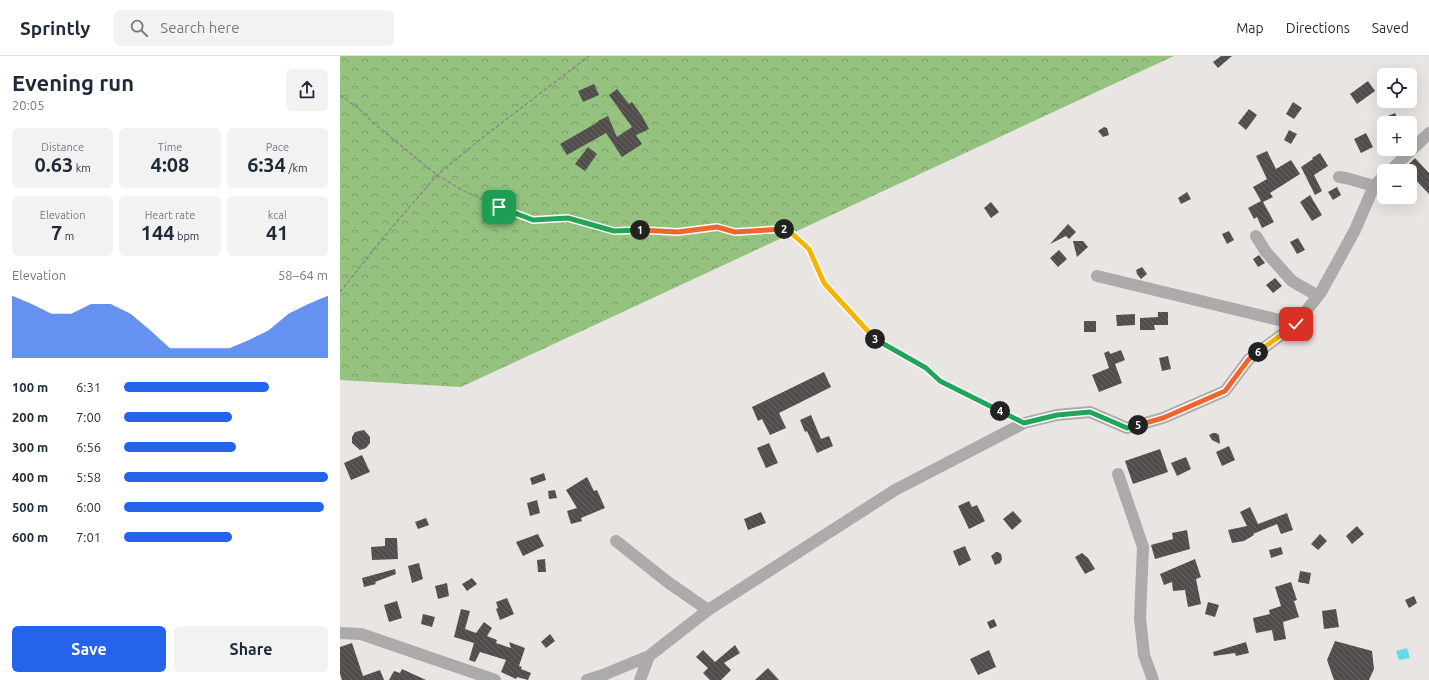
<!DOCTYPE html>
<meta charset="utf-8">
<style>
body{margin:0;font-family:Ubuntu,sans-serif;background:#f2f2f3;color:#1f2937;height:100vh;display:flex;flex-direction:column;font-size:15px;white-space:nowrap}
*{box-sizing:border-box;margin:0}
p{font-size:13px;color:#747a83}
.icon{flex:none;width:22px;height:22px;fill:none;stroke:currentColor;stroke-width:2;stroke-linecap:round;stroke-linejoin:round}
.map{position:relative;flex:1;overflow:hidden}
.panel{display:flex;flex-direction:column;background:#fff;width:340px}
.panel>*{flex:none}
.tools{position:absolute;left:1037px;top:12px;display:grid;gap:8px}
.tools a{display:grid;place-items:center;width:40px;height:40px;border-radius:6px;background:#fff;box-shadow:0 4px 16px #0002;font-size:20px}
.pin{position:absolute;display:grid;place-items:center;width:34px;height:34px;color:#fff;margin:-17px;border-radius:8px;box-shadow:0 2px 6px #0006}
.km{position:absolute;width:20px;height:20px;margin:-10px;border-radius:50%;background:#222;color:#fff;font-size:11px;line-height:20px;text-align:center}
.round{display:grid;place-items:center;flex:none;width:42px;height:42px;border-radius:6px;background:#f2f2f3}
.head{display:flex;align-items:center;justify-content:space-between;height:68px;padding:0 12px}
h1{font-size:22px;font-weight:700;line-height:30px}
.figures{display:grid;grid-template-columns:repeat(3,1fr);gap:6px;height:68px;padding:4px 12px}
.figures div{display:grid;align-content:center;border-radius:6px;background:#f2f2f3;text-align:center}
.figures b{font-size:20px;font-weight:700}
.figures small{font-size:11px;font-weight:400}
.figures p{font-size:11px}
.chart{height:112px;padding:8px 12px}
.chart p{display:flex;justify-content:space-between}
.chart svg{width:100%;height:72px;margin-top:4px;fill:#2563eb;opacity:.7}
.cta{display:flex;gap:8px;margin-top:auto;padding:8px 12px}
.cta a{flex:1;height:46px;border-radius:6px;background:#2563eb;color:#fff;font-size:16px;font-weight:700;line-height:46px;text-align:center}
.cta a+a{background:#f2f2f3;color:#1f2937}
ul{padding:0 12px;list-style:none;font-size:13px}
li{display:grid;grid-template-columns:64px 48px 1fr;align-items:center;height:30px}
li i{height:10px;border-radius:5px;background:#2563eb}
header{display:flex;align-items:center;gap:24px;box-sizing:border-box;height:56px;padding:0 20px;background:#fff;border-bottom:1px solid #e0e1e3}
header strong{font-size:19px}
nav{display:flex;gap:22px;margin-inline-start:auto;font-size:14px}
.search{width:280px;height:36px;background:#f2f2f3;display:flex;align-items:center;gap:10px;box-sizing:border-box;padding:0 14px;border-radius:6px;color:#747a83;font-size:15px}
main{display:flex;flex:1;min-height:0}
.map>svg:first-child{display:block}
.park{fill:url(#park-crowns)}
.water{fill:#61dce1}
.building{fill:url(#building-back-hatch)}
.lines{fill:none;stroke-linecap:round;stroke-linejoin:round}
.path{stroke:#8c8a88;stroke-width:1.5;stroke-dasharray:4 2;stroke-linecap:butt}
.minor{stroke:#adabaa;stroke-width:12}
.split-1-casing{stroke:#fff;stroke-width:8}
.split-2-casing{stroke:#fff;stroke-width:8}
.split-3-casing{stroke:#fff;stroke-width:8}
.split-4-casing{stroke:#fff;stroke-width:8}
.split-5-casing{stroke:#fff;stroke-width:8}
.split-6-casing{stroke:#fff;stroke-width:8}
.split-7-casing{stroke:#fff;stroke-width:8}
.split-1{stroke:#22a559;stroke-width:5}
.split-2{stroke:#f0652b;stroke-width:5}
.split-3{stroke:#f5b400;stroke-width:5}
.split-4{stroke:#22a559;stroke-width:5}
.split-5{stroke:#22a559;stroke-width:5}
.split-6{stroke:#f0652b;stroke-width:5}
.split-7{stroke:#f5b400;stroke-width:5}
</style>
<header>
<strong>Sprintly</strong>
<div class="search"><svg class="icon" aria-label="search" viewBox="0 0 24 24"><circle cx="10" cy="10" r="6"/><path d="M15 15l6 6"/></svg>Search here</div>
<nav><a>Map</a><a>Directions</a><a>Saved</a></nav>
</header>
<main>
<section class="panel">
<div class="head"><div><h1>Evening run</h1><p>20:05</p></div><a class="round"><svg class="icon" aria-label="share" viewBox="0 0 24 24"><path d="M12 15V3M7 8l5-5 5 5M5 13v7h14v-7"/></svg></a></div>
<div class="figures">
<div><p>Distance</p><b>0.63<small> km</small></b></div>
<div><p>Time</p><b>4:08</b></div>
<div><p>Pace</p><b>6:34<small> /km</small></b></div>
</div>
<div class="figures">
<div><p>Elevation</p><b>7<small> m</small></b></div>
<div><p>Heart rate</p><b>144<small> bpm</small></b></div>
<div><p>kcal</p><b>41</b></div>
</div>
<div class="chart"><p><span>Elevation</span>58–64 m</p>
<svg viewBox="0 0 160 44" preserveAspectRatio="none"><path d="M0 44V6L10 11L20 17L30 17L40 11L50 11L60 17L70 27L80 38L90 38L100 38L110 38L120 33L130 27L140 17L150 11L160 6V44z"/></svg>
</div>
<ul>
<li><b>100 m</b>6:31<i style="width:71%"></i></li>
<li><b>200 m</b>7:00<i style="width:53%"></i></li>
<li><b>300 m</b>6:56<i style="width:55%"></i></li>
<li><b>400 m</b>5:58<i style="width:100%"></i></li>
<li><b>500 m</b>6:00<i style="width:98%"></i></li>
<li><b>600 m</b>7:01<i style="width:53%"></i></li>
</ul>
<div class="cta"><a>Save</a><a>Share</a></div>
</section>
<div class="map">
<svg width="1089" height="624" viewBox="0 0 1089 624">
<defs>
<pattern id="park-crowns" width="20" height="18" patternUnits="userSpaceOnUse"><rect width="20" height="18" fill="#95c37f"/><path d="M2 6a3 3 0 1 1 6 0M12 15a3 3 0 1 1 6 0" fill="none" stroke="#7a9e68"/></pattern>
<pattern id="building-back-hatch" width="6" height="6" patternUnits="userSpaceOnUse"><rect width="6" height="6" fill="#504d4b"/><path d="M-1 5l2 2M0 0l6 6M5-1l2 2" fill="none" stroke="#666462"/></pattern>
</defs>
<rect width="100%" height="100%" fill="#e8e5e3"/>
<path class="park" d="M 0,0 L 834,0 L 121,331 L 0,324 Z"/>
<path class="water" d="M 1067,592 L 1070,602 L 1059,604 L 1056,595 Z"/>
<path class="building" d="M 881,0 L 892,0 L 878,12 L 873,6 Z
M 1028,25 L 1035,35 L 1017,48 L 1010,38 Z
M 254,28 L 259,39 L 243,46 L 238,35 Z
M 277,33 L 289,48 L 292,46 L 302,60 L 309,73 L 296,79 L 302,88 L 282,101 L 266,77 L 227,99 L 220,88 L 258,66 L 258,65 L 268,60 L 277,81 L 292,71 L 269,39 Z
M 953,46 L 962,52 L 954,63 L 946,58 Z
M 909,53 L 917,59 L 906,74 L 898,67 Z
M 1055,57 L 1060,67 L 1051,67 L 1048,60 Z
M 764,71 L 767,72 L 769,79 L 763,81 L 758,75 Z
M 949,74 L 957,78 L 951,88 L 944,84 Z
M 1026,77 L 1033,91 L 1021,97 L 1014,83 Z
M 248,91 L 257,98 L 245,115 L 235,108 Z
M 927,95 L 936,113 L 951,104 L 960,118 L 930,137 L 933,141 L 923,146 L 934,166 L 922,172 L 917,161 L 914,163 L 908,152 L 921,145 L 913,131 L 927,123 L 916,100 Z
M 980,97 L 988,110 L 974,119 L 982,135 L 975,139 L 961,111 L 973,103 L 972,102 Z
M 1075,102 L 1089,117 L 1089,138 L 1070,118 L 1070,115 L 1067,115 L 1065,112 Z
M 997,131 L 1001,139 L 993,144 L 988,136 Z
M 847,136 L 851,143 L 841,148 L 838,142 Z
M 970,139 L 982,159 L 972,165 L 960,146 Z
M 651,146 L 659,156 L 651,162 L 644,152 Z
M 728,168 L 736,176 L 729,183 L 726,180 L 710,188 Z
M 889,175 L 894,184 L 887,188 L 882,178 Z
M 958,182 L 965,194 L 957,198 L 950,186 Z
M 733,185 L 743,185 L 748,191 L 737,201 Z
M 719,194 L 727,203 L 718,211 L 710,202 Z
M 919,199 L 925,207 L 918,211 L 913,203 Z
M 802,211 L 807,218 L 801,223 L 797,218 L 796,214 Z
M 935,222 L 942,230 L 933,237 L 926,229 Z
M 818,256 L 828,256 L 828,269 L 814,269 L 815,274 L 800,274 L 800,262 L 818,261 Z
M 795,258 L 795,269 L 777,270 L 776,259 Z
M 744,265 L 756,265 L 756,276 L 744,276 Z
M 781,294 L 785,304 L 775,308 L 782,327 L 759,336 L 752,319 L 769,312 L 764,297 L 769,295 L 770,298 Z
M 828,300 L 831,313 L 822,315 L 819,302 Z
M 484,316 L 491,331 L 439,357 L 446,372 L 430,379 L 422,363 L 418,365 L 412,351 Z
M 471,359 L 481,383 L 489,380 L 493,390 L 477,397 L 467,375 L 465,376 L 460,364 Z
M 24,374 L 30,381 L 30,387 L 26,392 L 20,394 L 12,387 L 12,381 L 15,376 Z
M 873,377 L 876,377 L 879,379 L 880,388 L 872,384 L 869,379 Z
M 429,387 L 438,407 L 426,412 L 417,392 Z
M 889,390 L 895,404 L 882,410 L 876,396 Z
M 820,393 L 828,416 L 793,428 L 785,405 Z
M 22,399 L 30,416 L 11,424 L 4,407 Z
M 846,401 L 851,413 L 837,420 L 831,407 Z
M 204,417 L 206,424 L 192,429 L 190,422 Z
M 247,421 L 254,435 L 257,434 L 265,452 L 241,462 L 242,465 L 231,468 L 227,455 L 237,452 L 226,434 Z
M 215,434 L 217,442 L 209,443 L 208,435 Z
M 197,444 L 200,457 L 190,460 L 187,447 Z
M 629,445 L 632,451 L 637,449 L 645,465 L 629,473 L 618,450 Z
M 910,451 L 918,468 L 947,457 L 953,474 L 941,478 L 937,468 L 913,478 L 914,479 L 904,485 L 892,487 L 888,474 L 907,470 L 900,456 Z
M 673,455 L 682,465 L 672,474 L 663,463 Z
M 421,456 L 426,467 L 408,474 L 404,463 Z
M 86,462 L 89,469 L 78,473 L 75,466 Z
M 1017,470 L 1024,478 L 1012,488 L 1006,480 Z
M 847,474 L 850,493 L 815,503 L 811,489 L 833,483 L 832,477 Z
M 198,478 L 204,490 L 183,500 L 176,486 Z
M 980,478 L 987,485 L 978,494 L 971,488 Z
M 45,482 L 57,482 L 58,503 L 32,504 L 31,491 L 45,490 Z
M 625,490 L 631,504 L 619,510 L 613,495 Z
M 941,491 L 943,498 L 931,502 L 929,494 Z
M 656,496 L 658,496 L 661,498 L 662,503 L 660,507 L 655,509 L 651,500 Z
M 742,497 L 748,502 L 755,513 L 745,518 L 735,501 Z
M 205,503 L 206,516 L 198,516 L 197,504 Z
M 855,503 L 861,521 L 856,523 L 861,548 L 848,551 L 845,534 L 833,535 L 832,526 L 824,529 L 820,518 Z
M 79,507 L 83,523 L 72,527 L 68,510 Z
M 55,513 L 56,518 L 35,526 L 36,528 L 24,531 L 22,522 Z
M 960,515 L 971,517 L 969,528 L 958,526 Z
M 132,522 L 137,528 L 127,535 L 122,528 Z
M 951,526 L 957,544 L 954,545 L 959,561 L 943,566 L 946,583 L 934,585 L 932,574 L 916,577 L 913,562 L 930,558 L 929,554 L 941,550 L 935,531 Z
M 107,527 L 109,540 L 98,543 L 95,530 Z
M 1074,540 L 1077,547 L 1069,552 L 1065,544 Z
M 167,542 L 174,558 L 160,564 L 156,553 L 158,552 L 156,546 Z
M 57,545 L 62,562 L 49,566 L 44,549 Z
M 868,546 L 879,549 L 875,561 L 865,558 Z
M 121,553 L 130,555 L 125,573 L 136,577 L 144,566 L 152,572 L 147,580 L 157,584 L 156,587 L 171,592 L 169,586 L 185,592 L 179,610 L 182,611 L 181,613 L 191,617 L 188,624 L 177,621 L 176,623 L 161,616 L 166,604 L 140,596 L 135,606 L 129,604 L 134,587 L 114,581 Z
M 996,553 L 999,571 L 984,573 L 982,555 Z
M 83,558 L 95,561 L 92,571 L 81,568 Z
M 654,563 L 657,570 L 650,573 L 647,566 Z
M 210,578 L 215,585 L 206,592 L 201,586 Z
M 995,585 L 1032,595 L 1034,613 L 1029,624 L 994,624 L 987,604 Z
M 906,586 L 909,597 L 896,600 L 895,597 L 874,600 L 873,596 Z
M 12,587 L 23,620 L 40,614 L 44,624 L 2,624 L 0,618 L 0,591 Z
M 395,589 L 400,597 L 384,607 L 391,614 L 381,624 L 370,624 L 363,617 L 368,612 L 356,601 L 363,594 L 375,606 Z
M 649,594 L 656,611 L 638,619 L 630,603 Z
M 428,612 L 439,624 L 415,624 Z
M 62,613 L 86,624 L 49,624 L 54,615 L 60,617 Z"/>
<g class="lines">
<path class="path" d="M 0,39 L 18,52 L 37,70 L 97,119 L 122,134 L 159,151 L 193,163 L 228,163 L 274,175 L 305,174 L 338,176 L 377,171 L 395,176 L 447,173 L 469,193 L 484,227 L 535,283 L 586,312 L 600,325 L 672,361
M 0,236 L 43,182 L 97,119 L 142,82 L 249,0"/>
<path class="minor" d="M 1050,115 L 1089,77
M 999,121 L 1006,122 L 1034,130
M 916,180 L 926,196 L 952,225 L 978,240
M 757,220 L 956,268
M 778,418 L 803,491 L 800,562 L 804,599 L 813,624
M 276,485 L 329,527 L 368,554
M 0,577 L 21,578 L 155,624
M 247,624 L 263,619 L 309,600 L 368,554 L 555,434 L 684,367 L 717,359 L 750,356 L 787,372 L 823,362 L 885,335 L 909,303 L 956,268 L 981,236 L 1015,174 L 1034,130 L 1044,120
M 300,624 L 309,600"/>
</g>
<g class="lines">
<g class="split-1-casing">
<path id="split-1" d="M 159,151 L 193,164 L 228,162 L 274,175 L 300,174"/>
</g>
<g class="split-2-casing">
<path id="split-2" d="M 300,174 L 338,176 L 377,171 L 395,176 L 444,173"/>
</g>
<g class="split-3-casing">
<path id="split-3" d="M 444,173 L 447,173 L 469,193 L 484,227 L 535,283"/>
</g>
<g class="split-4-casing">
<path id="split-4" d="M 535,283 L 586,312 L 600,325 L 660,355"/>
</g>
<g class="split-5-casing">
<path id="split-5" d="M 660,355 L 684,367 L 717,359 L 750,356 L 787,372 L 798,369"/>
</g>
<g class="split-6-casing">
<path id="split-6" d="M 798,369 L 823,362 L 885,335 L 909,303 L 918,296"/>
</g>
<g class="split-7-casing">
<path id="split-7" d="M 918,296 L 956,268"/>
</g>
<use href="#split-1" class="split-1"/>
<use href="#split-2" class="split-2"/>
<use href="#split-3" class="split-3"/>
<use href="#split-4" class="split-4"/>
<use href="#split-5" class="split-5"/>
<use href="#split-6" class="split-6"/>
<use href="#split-7" class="split-7"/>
</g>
</svg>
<div class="tools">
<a><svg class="icon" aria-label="locate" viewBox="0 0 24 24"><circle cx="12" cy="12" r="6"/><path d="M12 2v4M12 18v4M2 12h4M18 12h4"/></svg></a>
<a>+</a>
<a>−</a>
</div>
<div class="pin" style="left:159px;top:151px;background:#1e9e55"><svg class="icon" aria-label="arrive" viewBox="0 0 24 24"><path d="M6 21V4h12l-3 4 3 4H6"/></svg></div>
<div class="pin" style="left:956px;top:268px;background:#d93025"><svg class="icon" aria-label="check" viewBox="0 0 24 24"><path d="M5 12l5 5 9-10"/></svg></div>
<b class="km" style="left:300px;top:174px">1</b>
<b class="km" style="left:444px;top:173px">2</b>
<b class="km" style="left:535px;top:283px">3</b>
<b class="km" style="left:660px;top:355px">4</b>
<b class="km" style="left:798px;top:369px">5</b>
<b class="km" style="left:918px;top:296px">6</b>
</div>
</main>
